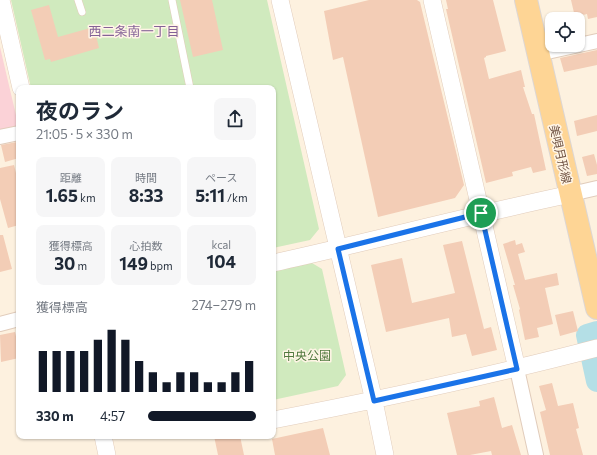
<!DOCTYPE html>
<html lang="ja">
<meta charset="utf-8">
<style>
body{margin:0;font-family:Commissioner,"Noto Sans JP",sans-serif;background:#f6f6f7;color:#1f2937;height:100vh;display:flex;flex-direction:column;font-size:15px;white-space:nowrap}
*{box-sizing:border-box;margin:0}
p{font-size:13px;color:#747a83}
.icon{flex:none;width:22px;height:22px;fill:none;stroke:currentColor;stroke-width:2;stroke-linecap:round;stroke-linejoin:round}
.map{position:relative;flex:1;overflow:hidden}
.panel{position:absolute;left:16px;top:85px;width:260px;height:354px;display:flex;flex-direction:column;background:#fff;border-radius:8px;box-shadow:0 1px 3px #0004}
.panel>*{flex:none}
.buttons{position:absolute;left:545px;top:12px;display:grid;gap:8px}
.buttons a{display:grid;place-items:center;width:40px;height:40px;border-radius:8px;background:#fff;box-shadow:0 1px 3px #0004;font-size:20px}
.pin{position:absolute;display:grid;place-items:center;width:34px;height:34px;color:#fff;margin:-17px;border:2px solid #fff;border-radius:50%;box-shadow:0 1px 4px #0007}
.round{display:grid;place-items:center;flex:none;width:42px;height:42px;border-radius:8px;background:#f6f6f7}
.overview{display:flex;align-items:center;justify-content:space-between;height:68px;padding:0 20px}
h1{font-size:22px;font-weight:700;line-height:30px}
.figures{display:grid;grid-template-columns:repeat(3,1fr);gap:6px;height:68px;padding:4px 20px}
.figures div{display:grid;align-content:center;border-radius:8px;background:#f6f6f7;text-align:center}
.figures b{font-size:17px;font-weight:700}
.figures small{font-size:11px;font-weight:400}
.figures p{font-size:11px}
.chart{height:112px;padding:8px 20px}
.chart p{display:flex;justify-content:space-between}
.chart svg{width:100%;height:72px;margin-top:4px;stroke:#111827;stroke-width:6}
ul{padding:0 20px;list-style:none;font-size:13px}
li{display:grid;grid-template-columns:64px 48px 1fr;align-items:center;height:30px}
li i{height:10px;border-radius:5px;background:#111827}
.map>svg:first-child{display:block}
.medical{fill:#fbd2d7}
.green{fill:#d0eabe}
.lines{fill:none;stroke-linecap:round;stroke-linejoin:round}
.river{stroke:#b4dfe6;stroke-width:22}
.building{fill:#f3cdb6}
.service-casing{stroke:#e1ccbb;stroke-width:8}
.minor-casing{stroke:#e1ccbb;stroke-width:16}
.tertiary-casing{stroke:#e1ccbb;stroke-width:18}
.primary-casing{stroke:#ddd6d3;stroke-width:24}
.service{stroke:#fff;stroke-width:7}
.minor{stroke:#fff;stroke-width:14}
.tertiary{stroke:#fff;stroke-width:17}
.primary{stroke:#fed595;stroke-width:22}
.route-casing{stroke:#fff;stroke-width:8}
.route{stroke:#1a73e8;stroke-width:5}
.labels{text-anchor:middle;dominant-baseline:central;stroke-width:3;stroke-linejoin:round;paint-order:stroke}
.street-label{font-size:12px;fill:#735646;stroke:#fff5e6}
.park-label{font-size:12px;fill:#51793e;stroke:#fff5e6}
.neighbourhood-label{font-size:13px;fill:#846297;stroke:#fff5e6}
</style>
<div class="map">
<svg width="597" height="455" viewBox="0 0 597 455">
<rect width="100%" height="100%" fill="#fdf1df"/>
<path class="medical" d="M 0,47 L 19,128 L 0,132 Z"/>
<path class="green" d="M 11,0 L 267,0 L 319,229 L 310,240 L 273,248 L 273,88 L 31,88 Z
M 312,263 L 322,269 L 346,375 L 338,386 L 273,400 L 273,271 Z"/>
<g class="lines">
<path class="river" d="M 597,332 L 587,335 L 597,381"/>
</g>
<path class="building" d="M 180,0 L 212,0 L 223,50 L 193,57 Z
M 369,0 L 417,0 L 420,2 L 464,185 L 455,198 L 378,217 L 343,57 L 333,60 L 324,11 Z
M 446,0 L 493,0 L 506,51 L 486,56 L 486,57 L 484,58 L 489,79 L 521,70 L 525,87 L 523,87 L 532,114 L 534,114 L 546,170 L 533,173 L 531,167 L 512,172 L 513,176 L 486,183 L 446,9 L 448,9 Z
M 571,0 L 597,0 L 597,17 L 588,19 L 587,14 L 575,17 Z
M 49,5 L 58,37 L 94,27 L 99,48 L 51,62 L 50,59 L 45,60 L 31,10 Z
M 597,50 L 597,65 L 564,72 L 560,58 Z
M 597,115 L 597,131 L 577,136 L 574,121 Z
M 17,142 L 19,158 L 5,162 L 1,145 Z
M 594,154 L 597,165 L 597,174 L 587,176 L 582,157 Z
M 14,165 L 19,185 L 19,225 L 8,228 L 0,199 L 0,168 Z
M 0,235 L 3,235 L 12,269 L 0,272 Z
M 515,240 L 516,245 L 522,243 L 525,252 L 518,254 L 525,280 L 557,273 L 559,285 L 545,288 L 553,324 L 537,328 L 539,337 L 525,340 L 519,310 L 520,309 L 513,285 L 515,285 L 503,244 Z
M 462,241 L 484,329 L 491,327 L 497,350 L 472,356 L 466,334 L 452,337 L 449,318 L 386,332 L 371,265 L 402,258 L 412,303 L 455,293 L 443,245 Z
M 573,311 L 578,331 L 560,336 L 555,315 Z
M 15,332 L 19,349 L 19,358 L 1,362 L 0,335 Z
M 552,383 L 558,406 L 573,403 L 579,428 L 576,429 L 583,455 L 550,455 L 540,412 L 546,410 L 539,386 Z
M 494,397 L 502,428 L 512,425 L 521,455 L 492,455 L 491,451 L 470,455 L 457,455 L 447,413 L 480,406 L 479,401 Z
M 323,428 L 330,455 L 275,455 L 272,439 Z
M 214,436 L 240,436 L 244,455 L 218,455 Z"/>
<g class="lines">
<g class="service-casing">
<path id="service" d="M 78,0 L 82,12
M 172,0 L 190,88"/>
</g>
<g class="minor-casing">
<path id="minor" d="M 538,54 L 597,41
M 0,137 L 19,133
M 571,194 L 597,188
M 0,324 L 19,319
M 517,369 L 536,455"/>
</g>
<g class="tertiary-casing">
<path id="tertiary" d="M 1,0 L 21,88
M 280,0 L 374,401 L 385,455
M 432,0 L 517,369
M 273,263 C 373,241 471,215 571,194
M 273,420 C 382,399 490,376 597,348
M 103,436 L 107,455"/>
</g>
<g class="primary-casing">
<path id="primary" d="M 526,0 L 597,308"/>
</g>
<use href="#service" class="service"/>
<use href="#minor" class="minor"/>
<use href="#tertiary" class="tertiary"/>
<use href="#primary" class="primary"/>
</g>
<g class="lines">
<g class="route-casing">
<path id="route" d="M 481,213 L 517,369 L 374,401 L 338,249 Z"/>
</g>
<use href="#route" class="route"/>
</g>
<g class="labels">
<g class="street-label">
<text transform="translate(561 154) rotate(77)">美唄月形線</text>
</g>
<g class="park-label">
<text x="307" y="355">中央公園</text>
</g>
<g class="neighbourhood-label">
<text x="134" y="31">西二条南一丁目</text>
</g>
</g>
</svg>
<div class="buttons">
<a><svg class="icon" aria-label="locate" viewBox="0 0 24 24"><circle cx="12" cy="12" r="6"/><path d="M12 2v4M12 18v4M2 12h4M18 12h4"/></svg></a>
</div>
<div class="pin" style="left:481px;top:213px;background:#1e9e55"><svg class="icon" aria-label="arrive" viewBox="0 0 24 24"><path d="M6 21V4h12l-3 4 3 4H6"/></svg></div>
<section class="panel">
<div class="overview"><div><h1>夜のラン</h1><p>21:05 · 5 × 330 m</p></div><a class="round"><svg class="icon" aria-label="share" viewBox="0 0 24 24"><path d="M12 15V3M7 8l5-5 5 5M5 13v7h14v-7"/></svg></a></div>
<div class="figures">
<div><p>距離</p><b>1.65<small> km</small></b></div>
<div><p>時間</p><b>8:33</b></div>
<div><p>ペース</p><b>5:11<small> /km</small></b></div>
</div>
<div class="figures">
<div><p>獲得標高</p><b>30<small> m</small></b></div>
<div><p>心拍数</p><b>149<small> bpm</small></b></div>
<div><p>kcal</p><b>104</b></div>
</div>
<div class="chart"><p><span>獲得標高</span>274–279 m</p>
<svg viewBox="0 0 160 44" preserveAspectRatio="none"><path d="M5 44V19M15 44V19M25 44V19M35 44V19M45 44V12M55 44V6M65 44V12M75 44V25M85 44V32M95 44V38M105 44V32M115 44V32M125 44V38M135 44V38M145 44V32M155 44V25"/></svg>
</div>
<ul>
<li><b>330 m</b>4:57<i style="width:100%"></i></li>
</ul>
</section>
</div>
